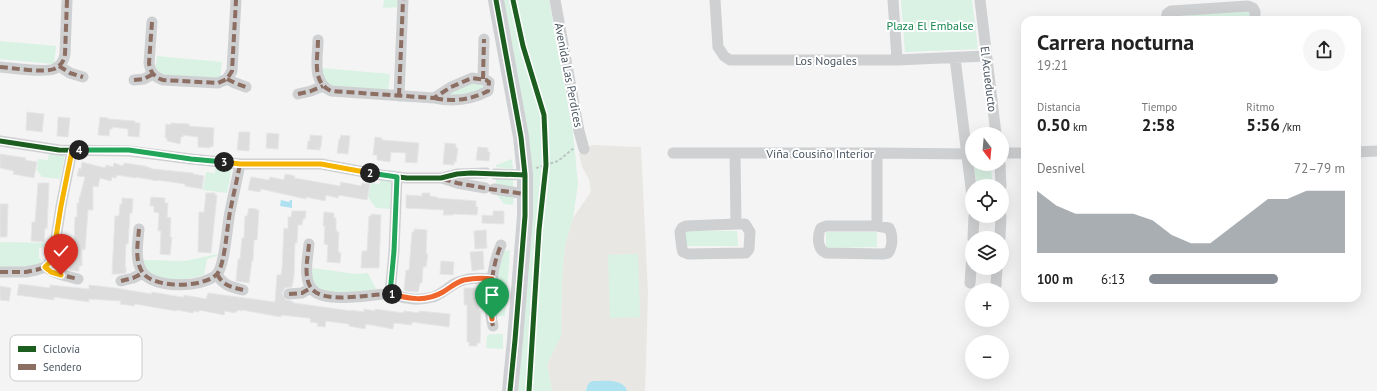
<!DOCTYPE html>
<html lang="es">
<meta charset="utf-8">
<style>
body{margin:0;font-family:"PT Sans",sans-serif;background:#f6f6f6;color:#222;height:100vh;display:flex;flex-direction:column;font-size:15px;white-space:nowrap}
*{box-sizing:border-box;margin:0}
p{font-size:13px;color:#767676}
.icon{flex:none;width:22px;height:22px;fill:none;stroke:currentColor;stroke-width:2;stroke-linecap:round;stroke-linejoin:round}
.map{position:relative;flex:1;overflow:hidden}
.sheet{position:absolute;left:1021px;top:16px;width:340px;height:286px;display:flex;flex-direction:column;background:#fff;border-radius:12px;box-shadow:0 4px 16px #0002}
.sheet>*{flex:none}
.needle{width:26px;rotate:164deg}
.controls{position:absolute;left:965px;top:127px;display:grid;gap:8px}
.controls a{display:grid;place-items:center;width:44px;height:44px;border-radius:50%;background:#fff;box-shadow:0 4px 16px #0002;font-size:20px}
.pin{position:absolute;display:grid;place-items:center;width:34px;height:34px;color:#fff;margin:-41px -17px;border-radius:50% 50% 50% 0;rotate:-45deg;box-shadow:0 0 4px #0007}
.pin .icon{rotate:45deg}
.km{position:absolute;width:20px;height:20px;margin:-10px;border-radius:50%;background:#222;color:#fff;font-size:11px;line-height:20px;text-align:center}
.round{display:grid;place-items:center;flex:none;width:42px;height:42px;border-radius:21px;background:#f6f6f6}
.head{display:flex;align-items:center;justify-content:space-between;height:68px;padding:0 16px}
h1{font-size:22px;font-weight:800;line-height:30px}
.metrics{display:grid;grid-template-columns:repeat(3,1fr);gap:6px;height:68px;padding:4px 16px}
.metrics div{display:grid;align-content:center}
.metrics b{font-size:17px;font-weight:800}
.metrics small{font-size:11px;font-weight:400}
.metrics p{font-size:11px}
.chart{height:112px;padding:8px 16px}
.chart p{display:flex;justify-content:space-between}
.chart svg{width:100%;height:72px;margin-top:4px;fill:#868d94;opacity:.7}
ul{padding:0 16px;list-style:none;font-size:13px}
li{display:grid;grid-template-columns:64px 48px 1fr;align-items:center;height:30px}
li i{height:10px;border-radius:5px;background:#868d94}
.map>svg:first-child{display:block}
.commercial{fill:#e8e7e3}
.green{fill:#d9f2e3}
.water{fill:#aee2f0}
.building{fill:#ddddde;stroke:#e5e6e7}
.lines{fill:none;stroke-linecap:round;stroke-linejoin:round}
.path{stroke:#bcc7c4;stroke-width:2;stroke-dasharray:3 2;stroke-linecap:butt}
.street{stroke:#ced0d2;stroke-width:11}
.secondary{stroke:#ced0d4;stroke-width:16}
.quiet{stroke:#8d6e63;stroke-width:4;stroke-dasharray:8 4;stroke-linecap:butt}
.cycleway-casing{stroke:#fff;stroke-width:8}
.cycleway{stroke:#1b5e20;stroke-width:5}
.split-1-casing{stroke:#fff;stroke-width:8}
.split-2-casing{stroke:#fff;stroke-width:8}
.split-3-casing{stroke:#fff;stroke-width:8}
.split-4-casing{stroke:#fff;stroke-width:8}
.split-5-casing{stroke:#fff;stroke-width:8}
.split-1{stroke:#f0652b;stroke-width:5}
.split-2{stroke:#22a559;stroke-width:5}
.split-3{stroke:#f5b400;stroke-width:5}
.split-4{stroke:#22a559;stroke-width:5}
.split-5{stroke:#f5b400;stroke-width:5}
.labels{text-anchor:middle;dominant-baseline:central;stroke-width:4;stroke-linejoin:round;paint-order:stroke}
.park-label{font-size:12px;fill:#17864f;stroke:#fff}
.street-label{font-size:12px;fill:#4a5661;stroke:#fff}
.key{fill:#fff;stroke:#c9ccd0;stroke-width:1}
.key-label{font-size:11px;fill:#4a5661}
</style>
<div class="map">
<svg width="1377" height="391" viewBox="0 0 1377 391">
<rect width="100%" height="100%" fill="#f4f4f4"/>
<path class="commercial" d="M 592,145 L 641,147 L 648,292 L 646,365 L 645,391 L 552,391 L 547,364 L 561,335 L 562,277 L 565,245 L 573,218 L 591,192 L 589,179 L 582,167 L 579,154 Z"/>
<path class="green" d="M 384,0 L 399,0 L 398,7 L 383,8 Z
M 504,0 L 549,0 L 573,133 L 578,184 L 573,218 L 565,245 L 562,277 L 561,336 L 547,364 L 552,391 L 516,391 L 530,215 Z
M 901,0 L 972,0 L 978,49 L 905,52 Z
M 1249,9 L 1250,20 L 1173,20 L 1173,17 Z
M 0,41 L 56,46 L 54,64 L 0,59 Z
M 157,56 L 222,62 L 220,79 L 155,74 Z
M 322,68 L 390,74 L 388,91 L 331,86 L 323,79 Z
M 482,81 L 485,89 L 449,97 L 447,93 L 462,84 Z
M 49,152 L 65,154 L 60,179 L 42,177 L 37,170 L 38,159 L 48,160 Z
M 512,159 L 513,169 L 496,167 L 496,165 Z
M 216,164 L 232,167 L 227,193 L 203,190 L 206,172 L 215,173 Z
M 974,164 L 991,164 L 992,180 L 976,181 Z
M 496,179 L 513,179 L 513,187 L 496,185 Z
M 381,180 L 392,181 L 390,209 L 376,208 L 368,197 L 371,183 L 379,184 Z
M 496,194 L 514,195 L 513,205 L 504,204 Z
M 685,231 L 737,231 L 738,246 L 686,246 Z
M 826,232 L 877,232 L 877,247 L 826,248 Z
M 0,242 L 49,243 L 49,247 L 39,248 L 39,258 L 42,260 C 35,270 12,267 0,268 Z
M 510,250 L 505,316 L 498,316 L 493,315 L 498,263 L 504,251 Z
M 217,254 L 217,256 L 207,259 L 204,275 C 188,279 160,286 147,271 C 145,269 144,263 143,260 L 185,261 Z
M 638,254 L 640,317 L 610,318 L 608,255 Z
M 312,268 L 356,274 L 368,273 L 376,289 C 362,292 334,296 320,290 C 312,286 311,276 312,268 Z
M 490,334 L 503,334 L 503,349 L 486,348 L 487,336 Z"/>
<path class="water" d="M 281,200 L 289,202 L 290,200 L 292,200 L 292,208 L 280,206 Z
M 592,381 C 603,381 624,378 627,391 L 586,391 L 588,384 Z"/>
<path class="building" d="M 27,112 L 44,114 L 42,132 L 26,130 Z
M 58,117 L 70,118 L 68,137 L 57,136 Z
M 100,117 L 108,118 L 108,119 L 135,121 L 135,123 L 140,123 L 139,137 L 128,136 L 128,129 L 112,127 L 112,129 L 110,129 L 109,136 L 98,135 Z
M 171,123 L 189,124 L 189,126 L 214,128 L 213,147 L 210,146 L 210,148 L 198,147 L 198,137 L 183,135 L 183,137 L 181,137 L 180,144 L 167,141 L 167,138 L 165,138 L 166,124 L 171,125 Z
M 239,132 L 250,132 L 249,151 L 237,150 Z
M 267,133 L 279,134 L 278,149 L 266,148 Z
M 310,135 L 322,136 L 321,147 L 320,147 L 320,150 L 307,149 L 308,141 L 310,141 Z
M 341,135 L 350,136 L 348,154 L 337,153 L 339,139 L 340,139 Z
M 375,137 L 382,138 L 382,140 L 419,143 L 417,163 L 405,162 L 406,153 L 391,152 L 390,162 L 377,160 L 377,155 L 373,155 Z
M 445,143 L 456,144 L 456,148 L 458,148 L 456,162 L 454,162 L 454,165 L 443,164 Z
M 478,147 L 488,148 L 488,152 L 490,152 L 489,161 L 476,160 Z
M 0,154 L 26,158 L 25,160 L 37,162 L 34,178 L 13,174 L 14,171 L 0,168 Z
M 82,162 L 105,168 L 106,165 L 113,167 L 114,163 L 123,166 L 124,163 L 145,166 L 153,169 L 193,173 L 193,174 L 204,176 L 202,189 L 185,186 L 185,184 L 157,180 L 157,181 L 136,177 L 136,178 L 117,175 L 116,178 L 112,177 L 111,181 L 100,178 L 98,187 L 93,186 L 93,210 L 88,210 L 85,250 L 82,249 L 82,266 L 79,266 L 79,271 L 76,271 L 69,270 L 70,257 L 72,257 L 72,242 L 74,242 L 75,217 L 77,217 L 77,203 L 79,203 L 79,197 L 80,197 L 85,177 L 77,176 L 79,168 L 81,169 Z
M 285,174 L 295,176 L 294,178 L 340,186 L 341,182 L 361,186 L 362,183 L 370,184 L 367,200 L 344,196 L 339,195 L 338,198 L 326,195 L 325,201 L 306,197 L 306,199 L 261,189 L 260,192 L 248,190 L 251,177 L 269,180 L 270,177 L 284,180 Z
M 38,183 L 49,183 L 47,229 L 45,228 L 44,242 L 31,241 L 32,222 L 35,222 Z
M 206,193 L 215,193 L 215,195 L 217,195 L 211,253 L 198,252 L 199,212 L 204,212 Z
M 422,193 L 430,193 L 430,196 L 437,197 L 437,198 L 476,201 L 476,207 L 478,207 L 477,215 L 453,214 L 453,215 L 443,215 L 444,210 L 406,208 L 406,195 L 422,196 Z
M 151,197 L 165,198 L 165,203 L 168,203 L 167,217 L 171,218 L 170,237 L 172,237 L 170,255 L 160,254 L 161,231 L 158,231 L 159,213 L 154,212 L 154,206 L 150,206 Z
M 122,198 L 133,199 L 132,213 L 130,213 L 128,244 L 126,244 L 125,267 L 126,267 L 126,273 L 120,274 L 112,274 L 115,216 L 119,216 L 120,204 L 122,204 Z
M 0,204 L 8,204 L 7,237 L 0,237 Z
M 249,208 L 257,209 L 257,210 L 259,210 L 257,240 L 254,240 L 253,261 L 252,260 L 249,283 L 236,281 L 238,259 L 240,259 L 242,238 L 244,238 L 245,216 L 247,216 Z
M 292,211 L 306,211 L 305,219 L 303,219 L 302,225 L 298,225 L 297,243 L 295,243 L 294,276 L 292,287 L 285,288 L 282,294 L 286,300 L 291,301 L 294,303 L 351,311 L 351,310 L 364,312 L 364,309 L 375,311 L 375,309 L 403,313 L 404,311 L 419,313 L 419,311 L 450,314 L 449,327 L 412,322 L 412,325 L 394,323 L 393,329 L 366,324 L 365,329 L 349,326 L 349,324 L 326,321 L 325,327 L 317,326 L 318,323 L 310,322 L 311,319 L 309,318 L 281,315 L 281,317 L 242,310 L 242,311 L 237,310 L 237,312 L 235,312 L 235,313 L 225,311 L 224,315 L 199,310 L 199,312 L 194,311 L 193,313 L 177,310 L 176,311 L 135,304 L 134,306 L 120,304 L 121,301 L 89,299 L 89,302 L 54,297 L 54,300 L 17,295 L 19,284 L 50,288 L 50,285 L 89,289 L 89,285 L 116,288 L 151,294 L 152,292 L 181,297 L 184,297 L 184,295 L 206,299 L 208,293 L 275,302 L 277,275 L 281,275 L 282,269 L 284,228 L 288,229 L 288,217 L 291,217 Z
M 493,211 L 504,211 L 504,224 L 482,223 L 482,215 L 493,216 Z
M 324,212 L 334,213 L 334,218 L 336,218 L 336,230 L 337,230 L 337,232 L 339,232 L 338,251 L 339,251 L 339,253 L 341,253 L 340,263 L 327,262 L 328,245 L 324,244 L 325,226 L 323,226 Z
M 371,214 L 381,215 L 379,268 L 361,268 L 362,251 L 367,251 L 369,216 L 371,216 Z
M 414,229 L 427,230 L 426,254 L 428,254 L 426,267 L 423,267 L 422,283 L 420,283 L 418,292 L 405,291 L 405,289 L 404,289 L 406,270 L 409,270 L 412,232 L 414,232 Z
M 486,230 L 487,248 L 475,249 L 474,231 Z
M 483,251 L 484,269 L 472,271 L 470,252 Z
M 441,261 L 454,262 L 453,275 L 440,274 Z
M 0,286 L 11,288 L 9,301 L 0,300 Z
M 464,288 L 479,288 L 479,311 L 481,311 L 480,343 L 477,343 L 477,346 L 469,346 L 469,342 L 467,342 L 467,305 L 464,305 Z"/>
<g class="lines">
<path class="path" d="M 536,168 L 558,161 L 574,148"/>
<path class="street" d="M 555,0 L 579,131 L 584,149
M 715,0 L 718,47 L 724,56 L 730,60 L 897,60 L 986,56
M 893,0 L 897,60
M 980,0 L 996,134
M 1166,20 L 1167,14 L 1171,11 L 1248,6 L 1253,8 L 1255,12 L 1255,20
M 152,22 L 149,63 C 150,72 154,77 163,80 L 218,83 L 227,79 L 232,71 L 236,0
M 318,40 C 318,58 311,82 331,91 L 434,98 L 451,87 L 472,78 L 486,80 L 489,82 L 488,91 C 471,100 452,102 434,98
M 955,58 L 972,196
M 59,66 L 70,73 L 83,77
M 0,67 C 12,68 44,73 54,69 C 61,66 64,61 65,54 L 67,0
M 227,79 L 235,83 L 246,87
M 483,79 L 484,39
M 134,80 L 144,79 L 153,74
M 298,94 L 311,91 L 323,86
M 399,96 L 403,0
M 0,141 L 59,150 L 129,151 L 191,159 L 240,164 L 321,164 L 381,175 L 407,178 L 441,178 L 457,174 L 486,173
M 1357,152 L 1377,151
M 673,153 L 877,153 L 972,154
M 735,153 L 736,224
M 1002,153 L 1025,153
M 1000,164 L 1001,186
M 495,174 L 525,175
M 442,178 L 457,183 L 485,188
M 494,189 L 525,194
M 736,224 L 745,224 L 750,232 L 749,249 L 746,253 L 688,254 L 683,252 L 682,249 L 680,232 L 682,228 L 686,226 Z
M 826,226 L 877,226 L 889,228 C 893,235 893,247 888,253 L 883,254 L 826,253 C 817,249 817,236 821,228 Z
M 877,226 L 877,153
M 139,229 C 138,242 134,261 143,273 C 155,289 204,288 217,274 C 225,265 227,226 230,212 C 233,196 237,180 240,164
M 973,238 L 974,216
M 1000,238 L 1001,216
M 309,244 C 308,257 303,276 311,288 C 323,305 370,294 388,294 C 394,294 400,297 406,298 C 414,300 425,299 433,297 C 442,294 448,287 456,283 C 468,277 480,278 492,279
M 45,267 C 55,274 66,276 78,279
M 0,272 L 26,272 L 36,270 L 45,267 L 52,260 L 54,251 L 61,206 L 72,151
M 217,274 C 223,286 232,287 243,290
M 121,281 L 133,278 L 143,273
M 970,283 L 972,255
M 996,285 L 997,268
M 289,294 L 302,293 L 311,288
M 390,294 L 394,251 L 397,177
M 493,326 C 487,304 492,265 501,245"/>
<path class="secondary" d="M 496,0 L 521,137 L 525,175 L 525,216 L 515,340 L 510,391"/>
<path class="quiet" d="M 152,22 L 149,63 C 150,72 154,77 163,80 L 218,83 L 227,79 L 232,71 L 236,0
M 318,40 C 318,58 311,82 331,91 L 434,98 L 451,87 L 472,78 L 486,80 L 489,82 L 488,91 C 471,100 452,102 434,98
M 59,66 L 70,73 L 83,77
M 0,67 C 12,68 44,73 54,69 C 61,66 64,61 65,54 L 67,0
M 227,79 L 235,83 L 246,87
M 483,79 L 484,39
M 134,80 L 144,79 L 153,74
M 298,94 L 311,91 L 323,86
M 399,96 L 403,0
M 443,179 L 457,183 L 485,188
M 489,189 L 525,194
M 139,229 C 138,242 134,261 143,273 C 155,289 204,288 217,274 C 225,265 227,226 230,212 C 233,196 237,180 240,164
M 309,244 C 308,257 303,276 311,288 C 323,305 370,294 388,294 C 394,294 400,297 406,298 C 414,300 425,299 433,297 C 442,294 448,287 456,283 C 468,277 480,278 492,279
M 45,267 C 55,274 66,276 78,279
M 0,272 L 26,272 L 36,270 L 45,267 L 52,260 L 54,251 L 61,206 L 72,151
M 217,274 C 223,286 232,287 243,290
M 121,281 L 133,278 L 143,273
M 289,294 L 302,293 L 311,288
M 390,294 L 394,251 L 397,177
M 493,326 C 487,304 492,265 501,245"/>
<g class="cycleway-casing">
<path id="cycleway" d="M 496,0 L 521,137 L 525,175 L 525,216 L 515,340 L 510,391
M 513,0 L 523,46 L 544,115 L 545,138 L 546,165 L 539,230 L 529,391
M 0,141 L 59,150 L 129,151 L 191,159 L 240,164 L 321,164 L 381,175 L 407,178 L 441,178 L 457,174 L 471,173 L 525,175"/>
</g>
<use href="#cycleway" class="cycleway"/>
</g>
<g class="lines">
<g class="split-1-casing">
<path id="split-1" d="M 392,294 C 409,299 426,302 443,292 C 450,288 456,282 464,280 C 474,278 483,278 492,279 L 491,311 L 492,319"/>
</g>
<g class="split-2-casing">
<path id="split-2" d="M 370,173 L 397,177 L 394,251 L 390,294 L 392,294"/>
</g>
<g class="split-3-casing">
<path id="split-3" d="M 224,162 L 240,164 L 321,164 L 370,173"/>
</g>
<g class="split-4-casing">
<path id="split-4" d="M 79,150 L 129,150 L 191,159 L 224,162"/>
</g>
<g class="split-5-casing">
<path id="split-5" d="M 61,275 L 51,272 L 45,267 L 52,260 L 53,256 L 61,206 L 72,151 L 79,150"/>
</g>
<use href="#split-1" class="split-1"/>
<use href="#split-2" class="split-2"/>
<use href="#split-3" class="split-3"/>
<use href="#split-4" class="split-4"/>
<use href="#split-5" class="split-5"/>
</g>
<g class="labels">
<g class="park-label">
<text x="930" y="25">Plaza El Embalse</text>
</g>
<g class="street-label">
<text x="826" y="60">Los Nogales</text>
<text transform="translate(569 75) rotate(79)">Avenida Las Perdices</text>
<text transform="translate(989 79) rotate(83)">El Acueducto</text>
<text x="820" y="153">Viña Cousiño Interior</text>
</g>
</g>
<rect x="10" y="335" width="132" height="46" rx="6" class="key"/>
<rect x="18" y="346" width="18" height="6" fill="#1b5e20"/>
<rect x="18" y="364" width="18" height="6" fill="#8d6e63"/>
<g class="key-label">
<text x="43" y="353">Ciclovía</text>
<text x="43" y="371">Sendero</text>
</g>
</svg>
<div class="controls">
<a><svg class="needle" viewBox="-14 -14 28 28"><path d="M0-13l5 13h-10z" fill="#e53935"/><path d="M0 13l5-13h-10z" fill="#767676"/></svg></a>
<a><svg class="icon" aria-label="locate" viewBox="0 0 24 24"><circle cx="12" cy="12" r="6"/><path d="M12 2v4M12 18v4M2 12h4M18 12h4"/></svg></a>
<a><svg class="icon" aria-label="layers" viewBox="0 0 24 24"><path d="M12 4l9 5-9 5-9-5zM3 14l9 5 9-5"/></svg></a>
<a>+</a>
<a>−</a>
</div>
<div class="pin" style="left:492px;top:319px;background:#1e9e55"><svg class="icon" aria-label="arrive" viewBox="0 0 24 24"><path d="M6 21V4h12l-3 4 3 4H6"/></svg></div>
<div class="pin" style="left:61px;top:275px;background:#d93025"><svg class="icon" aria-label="check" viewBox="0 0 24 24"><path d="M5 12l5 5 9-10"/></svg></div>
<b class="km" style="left:392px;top:294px">1</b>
<b class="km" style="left:370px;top:173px">2</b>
<b class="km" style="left:224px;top:162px">3</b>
<b class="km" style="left:79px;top:150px">4</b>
<section class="sheet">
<div class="head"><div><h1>Carrera nocturna</h1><p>19:21</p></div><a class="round"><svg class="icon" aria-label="share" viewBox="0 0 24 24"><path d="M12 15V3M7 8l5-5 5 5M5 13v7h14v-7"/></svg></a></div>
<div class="metrics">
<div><p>Distancia</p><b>0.50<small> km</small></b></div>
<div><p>Tiempo</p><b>2:58</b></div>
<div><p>Ritmo</p><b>5:56<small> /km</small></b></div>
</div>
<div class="chart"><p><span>Desnivel</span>72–79 m</p>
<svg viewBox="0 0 160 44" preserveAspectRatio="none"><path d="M0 44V6L10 15L20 20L30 20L40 20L50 20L60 24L70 33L80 38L90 38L100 29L110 20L120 11L130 11L140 6L150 6L160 6V44z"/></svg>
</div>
<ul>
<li><b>100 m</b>6:13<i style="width:66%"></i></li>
</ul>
</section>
</div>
